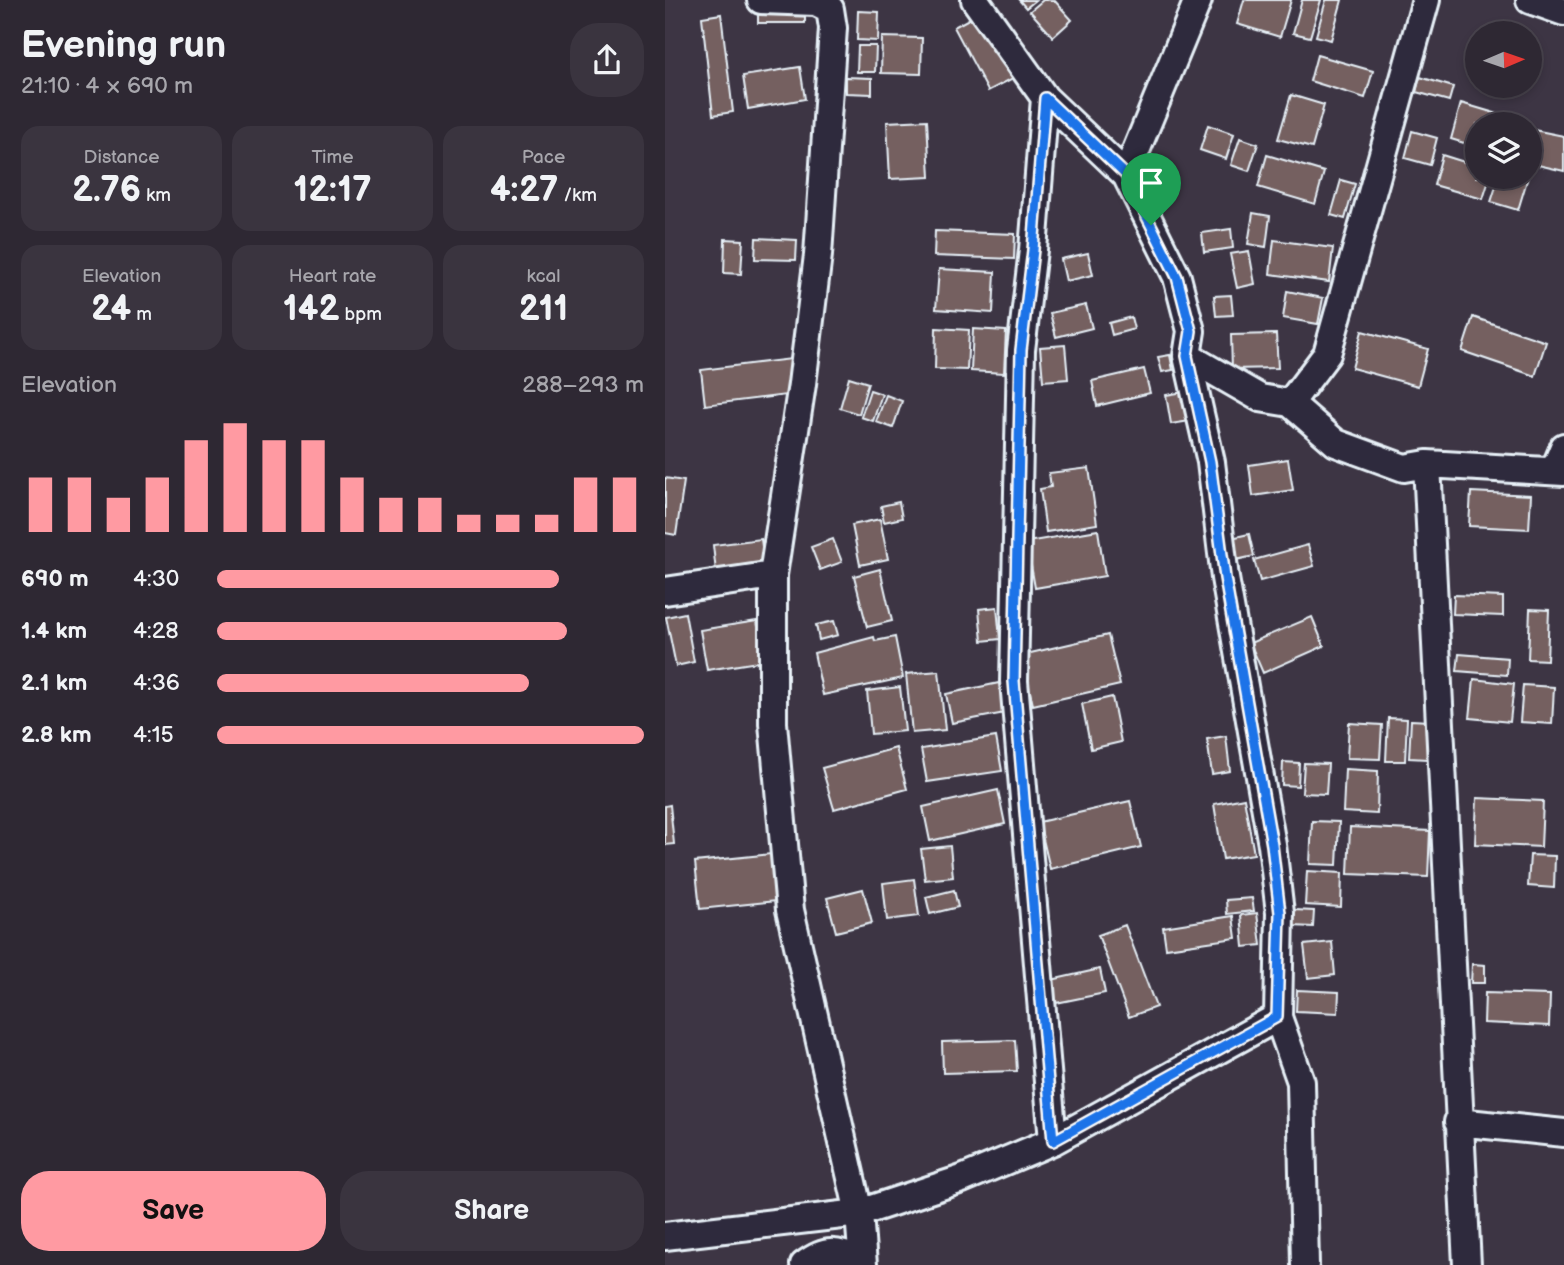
<!DOCTYPE html>
<meta charset="utf-8">
<style>
body{margin:0;font-family:"Balsamiq Sans",sans-serif;background:#3a343f;color:#f1f3f6;height:100vh;display:flex;flex-direction:column;font-size:26px;white-space:nowrap}
*{box-sizing:border-box;margin:0}
p{font-size:23px;color:#a7a6ac}
.icon{flex:none;width:38px;height:38px;fill:none;stroke:currentColor;stroke-width:2;stroke-linecap:round;stroke-linejoin:round}
.map{position:relative;flex:1;overflow:hidden}
.details{display:flex;flex-direction:column;background:#2e2833;width:665px}
.details>*{flex:none}
.needle{width:46px;rotate:88deg}
.buttons{position:absolute;left:800px;top:21px;display:grid;gap:14px}
.buttons a{display:grid;place-items:center;width:77px;height:77px;border-radius:50%;background:#2e2833;box-shadow:0 4px 10px #0003,0 0 0 2px #49444e;font-size:35px}
.pin{position:absolute;display:grid;place-items:center;width:60px;height:60px;color:#fff;margin:-72px -30px;border-radius:50% 50% 50% 0;rotate:-45deg;box-shadow:0 0 7px #0007}
.pin .icon{rotate:45deg}
.round{display:grid;place-items:center;flex:none;width:74px;height:74px;border-radius:28px;background:#3a343f}
.summary{display:flex;align-items:center;justify-content:space-between;height:119px;padding:0 21px}
h1{font-size:38px;font-weight:700;line-height:52px}
.figures{display:grid;grid-template-columns:repeat(3,1fr);gap:10px;height:119px;padding:7px 21px}
.figures div{display:grid;align-content:center;border-radius:18px;background:#3a343f;text-align:center}
.figures b{font-size:35px;font-weight:700}
.figures small{font-size:19px;font-weight:400}
.figures p{font-size:19px}
.chart{height:196px;padding:14px 21px}
.chart p{display:flex;justify-content:space-between}
.chart svg{width:100%;height:126px;margin-top:7px;stroke:#ff9aa2;stroke-width:6}
.cta{display:flex;gap:14px;margin-top:auto;padding:14px 21px}
.cta a{flex:1;height:80px;border-radius:28px;background:#ff9aa2;color:#111;font-size:28px;font-weight:700;line-height:80px;text-align:center}
.cta a+a{background:#3a343f;color:#f1f3f6}
ul{padding:0 21px;list-style:none;font-size:23px}
li{display:grid;grid-template-columns:112px 84px 1fr;align-items:center;height:52px}
li i{height:18px;border-radius:9px;background:#ff9aa2}
main{display:flex;flex:1;min-height:0}
.map>svg:first-child{display:block}
.building{fill:#746161;stroke:#e8f1f8;stroke-width:2}
.lines{fill:none;stroke-linecap:round;stroke-linejoin:round}
.street-casing{stroke:#e8f1f8;stroke-width:32}
.street{stroke:#2f2a3d;stroke-width:26}
.route-casing{stroke:#fff;stroke-width:14}
.route{stroke:#1a73e8;stroke-width:9}
</style>
<main>
<section class="details">
<div class="summary"><div><h1>Evening run</h1><p>21:10 · 4 × 690 m</p></div><a class="round"><svg class="icon" aria-label="share" viewBox="0 0 24 24"><path d="M12 15V3M7 8l5-5 5 5M5 13v7h14v-7"/></svg></a></div>
<div class="figures">
<div><p>Distance</p><b>2.76<small> km</small></b></div>
<div><p>Time</p><b>12:17</b></div>
<div><p>Pace</p><b>4:27<small> /km</small></b></div>
</div>
<div class="figures">
<div><p>Elevation</p><b>24<small> m</small></b></div>
<div><p>Heart rate</p><b>142<small> bpm</small></b></div>
<div><p>kcal</p><b>211</b></div>
</div>
<div class="chart"><p><span>Elevation</span>288–293 m</p>
<svg viewBox="0 0 160 44" preserveAspectRatio="none"><path d="M5 44V25M15 44V25M25 44V32M35 44V25M45 44V12M55 44V6M65 44V12M75 44V12M85 44V25M95 44V32M105 44V32M115 44V38M125 44V38M135 44V38M145 44V25M155 44V25"/></svg>
</div>
<ul>
<li><b>690 m</b>4:30<i style="width:80%"></i></li>
<li><b>1.4 km</b>4:28<i style="width:82%"></i></li>
<li><b>2.1 km</b>4:36<i style="width:73%"></i></li>
<li><b>2.8 km</b>4:15<i style="width:100%"></i></li>
</ul>
<div class="cta"><a>Save</a><a>Share</a></div>
</section>
<div class="map">
<svg width="899" height="1265" viewBox="0 0 899 1265">
<rect width="100%" height="100%" fill="#3d3544"/>
<filter id="ink" filterUnits="userSpaceOnUse"><feTurbulence type="fractalNoise" baseFrequency=".0143" numOctaves="2"/><feDisplacementMap in="SourceGraphic" scale="14" xChannelSelector="R" yChannelSelector="G"/><feConvolveMatrix kernelMatrix="1 2 1 2 8 2 1 2 1" color-interpolation-filters="sRGB"/></filter>
<g filter="url(#ink)">
<path class="building" d="M 354,0 L 371,0 L 361,8 Z
M 378,0 L 389,0 L 407,20 L 388,37 L 365,11 Z
M 579,0 L 626,0 L 615,37 L 572,24 Z
M 637,0 L 656,0 L 645,37 L 628,33 Z
M 661,0 L 677,0 L 666,40 L 651,36 Z
M 93,9 L 140,9 L 140,23 L 93,23 Z
M 193,11 L 214,12 L 213,41 L 192,40 Z
M 56,14 L 68,112 L 48,115 L 37,17 Z
M 313,14 L 356,74 L 323,91 L 289,27 Z
M 217,37 L 257,38 L 256,74 L 216,73 Z
M 193,46 L 211,46 L 210,72 L 192,72 Z
M 652,55 L 708,71 L 700,98 L 645,81 Z
M 135,67 L 140,99 L 83,109 L 78,76 Z
M 181,77 L 207,78 L 207,94 L 181,93 Z
M 755,77 L 788,87 L 784,101 L 751,92 Z
M 626,95 L 659,105 L 647,148 L 613,139 Z
M 796,103 L 850,119 L 849,124 L 812,124 L 812,147 L 786,139 Z
M 262,120 L 265,177 L 225,179 L 222,122 Z
M 543,125 L 569,134 L 561,159 L 535,150 Z
M 864,129 L 899,136 L 899,171 L 864,163 Z
M 747,131 L 772,138 L 765,165 L 740,158 Z
M 575,138 L 593,144 L 584,171 L 566,165 Z
M 602,155 L 659,172 L 650,204 L 593,187 Z
M 777,155 L 812,166 L 812,177 L 825,177 L 818,199 L 769,185 Z
M 834,177 L 863,177 L 853,210 L 826,202 Z
M 676,180 L 690,184 L 680,219 L 666,215 Z
M 588,213 L 605,216 L 601,247 L 583,244 Z
M 566,229 L 568,248 L 539,252 L 537,233 Z
M 270,231 L 350,234 L 349,259 L 269,256 Z
M 91,238 L 132,240 L 131,260 L 90,259 Z
M 60,239 L 78,240 L 76,274 L 59,273 Z
M 609,240 L 668,248 L 664,282 L 605,274 Z
M 584,251 L 590,284 L 572,288 L 565,254 Z
M 423,253 L 428,275 L 401,281 L 396,259 Z
M 274,269 L 330,272 L 328,313 L 271,309 Z
M 622,291 L 658,298 L 653,324 L 618,318 Z
M 566,295 L 568,315 L 551,316 L 549,296 Z
M 421,305 L 427,328 L 391,337 L 385,313 Z
M 466,317 L 469,329 L 447,335 L 444,323 Z
M 808,317 L 881,342 L 870,376 L 797,351 Z
M 271,328 L 304,330 L 302,370 L 270,369 Z
M 308,329 L 341,331 L 339,373 L 306,371 Z
M 697,331 L 763,349 L 753,386 L 687,368 Z
M 611,334 L 613,368 L 567,369 L 566,335 Z
M 400,345 L 403,379 L 378,381 L 375,347 Z
M 505,355 L 508,370 L 497,372 L 493,357 Z
M 126,359 L 130,394 L 40,405 L 36,370 Z
M 479,369 L 485,393 L 432,406 L 427,381 Z
M 184,377 L 203,383 L 194,414 L 175,408 Z
M 205,390 L 217,394 L 208,421 L 196,417 Z
M 519,392 L 525,421 L 506,424 L 501,395 Z
M 221,395 L 237,401 L 228,428 L 211,422 Z
M 623,459 L 628,490 L 588,496 L 584,465 Z
M 424,468 L 432,524 L 381,532 L 375,489 L 386,487 L 384,473 Z
M 0,478 L 19,481 L 11,535 L 0,533 Z
M 806,492 L 866,495 L 864,529 L 804,526 Z
M 234,502 L 237,518 L 219,522 L 216,506 Z
M 215,519 L 223,559 L 195,565 L 187,525 Z
M 433,530 L 440,576 L 370,588 L 362,542 Z
M 584,534 L 589,556 L 571,560 L 566,538 Z
M 96,539 L 101,575 L 52,581 L 48,545 Z
M 168,539 L 177,562 L 155,570 L 146,547 Z
M 643,545 L 649,566 L 595,581 L 589,560 Z
M 215,569 L 227,621 L 202,627 L 189,576 Z
M 789,595 L 838,597 L 838,616 L 788,614 Z
M 332,607 L 335,639 L 317,641 L 314,609 Z
M 865,609 L 884,610 L 882,660 L 863,659 Z
M 20,613 L 29,662 L 11,666 L 1,617 Z
M 647,617 L 659,646 L 598,673 L 585,643 Z
M 92,621 L 99,661 L 42,670 L 35,630 Z
M 169,621 L 173,635 L 154,640 L 151,625 Z
M 443,635 L 455,685 L 368,705 L 357,655 Z
M 209,637 L 210,641 L 230,637 L 238,678 L 158,695 L 149,653 Z
M 794,654 L 843,658 L 842,675 L 792,671 Z
M 274,671 L 280,730 L 247,733 L 241,674 Z
M 809,679 L 849,684 L 845,722 L 805,718 Z
M 334,683 L 340,713 L 287,723 L 281,694 Z
M 858,685 L 889,687 L 887,724 L 855,722 Z
M 235,687 L 240,731 L 206,734 L 202,691 Z
M 447,697 L 456,742 L 426,749 L 417,704 Z
M 723,718 L 742,719 L 740,761 L 721,761 Z
M 746,720 L 764,721 L 762,759 L 744,758 Z
M 684,723 L 717,725 L 715,759 L 682,758 Z
M 561,736 L 565,771 L 547,774 L 542,739 Z
M 331,737 L 337,771 L 262,782 L 256,749 Z
M 231,748 L 242,789 L 169,809 L 157,768 Z
M 618,762 L 634,763 L 633,786 L 617,785 Z
M 639,763 L 663,764 L 661,794 L 637,793 Z
M 680,769 L 713,771 L 712,814 L 678,812 Z
M 333,790 L 340,824 L 265,841 L 258,807 Z
M 579,798 L 589,854 L 558,859 L 549,804 Z
M 812,798 L 878,801 L 876,847 L 810,844 Z
M 465,801 L 476,847 L 385,869 L 374,822 Z
M 5,805 L 9,844 L 0,845 L 0,806 Z
M 647,821 L 674,822 L 672,865 L 645,864 Z
M 685,827 L 765,831 L 763,877 L 683,874 Z
M 285,846 L 288,877 L 260,880 L 256,849 Z
M 116,853 L 121,900 L 35,909 L 30,862 Z
M 865,855 L 890,856 L 889,888 L 863,886 Z
M 642,871 L 677,873 L 676,907 L 640,905 Z
M 249,879 L 254,916 L 222,920 L 218,883 Z
M 198,889 L 207,923 L 171,932 L 162,898 Z
M 289,890 L 293,907 L 265,914 L 261,897 Z
M 587,898 L 589,911 L 562,914 L 561,900 Z
M 629,910 L 649,911 L 648,927 L 628,926 Z
M 592,913 L 596,945 L 579,947 L 576,915 Z
M 568,916 L 571,938 L 501,948 L 498,927 Z
M 460,925 L 491,1007 L 464,1017 L 433,935 Z
M 667,942 L 670,975 L 643,978 L 639,945 Z
M 807,964 L 820,965 L 820,983 L 806,983 Z
M 435,969 L 440,993 L 391,1003 L 386,980 Z
M 632,990 L 674,992 L 673,1013 L 631,1011 Z
M 820,993 L 885,995 L 884,1026 L 819,1023 Z
M 350,1040 L 352,1071 L 278,1073 L 277,1042 Z"/>
<g class="lines">
<g class="street-casing">
<path id="street" d="M 96,0 L 151,2 L 165,9 L 168,28 L 153,255 L 137,384 L 108,575 L 108,723 L 125,910 L 194,1213 L 198,1265
M 310,0 L 380,98 L 461,175 L 512,277 L 526,331 L 522,356 L 546,462 L 560,578 L 607,845 L 615,913 L 613,1017 L 636,1082 L 640,1265
M 865,0 L 899,12
M 380,98 L 368,250 L 356,350 L 349,681 L 388,1141
M 461,175 L 533,0
M 522,356 L 595,398 L 625,403 L 671,443 L 739,468 L 762,464 L 899,472
M 625,403 L 662,354 L 761,0
M 762,464 L 802,1265
M 889,471 L 899,447
M 0,591 L 108,575
M 793,1122 L 899,1133
M 0,1236 L 194,1213 L 297,1179 L 388,1141 L 613,1017
M 139,1265 C 161,1248 170,1251 196,1261"/>
</g>
<use href="#street" class="street"/>
</g>
</g>
<g class="lines" filter="url(#ink)">
<g class="route-casing">
<path id="route" d="M 380,98 L 461,175 L 512,277 L 526,331 L 522,356 L 545,462 L 560,578 L 607,845 L 615,913 L 612,1017 L 388,1141 L 349,681 L 356,350 L 368,250 Z"/>
</g>
<use href="#route" class="route"/>
</g>
</svg>
<div class="buttons">
<a><svg class="needle" viewBox="-14 -14 28 28"><path d="M0-13l5 13h-10z" fill="#e53935"/><path d="M0 13l5-13h-10z" fill="#a7a6ac"/></svg></a>
<a><svg class="icon" aria-label="layers" viewBox="0 0 24 24"><path d="M12 4l9 5-9 5-9-5zM3 14l9 5 9-5"/></svg></a>
</div>
<div class="pin" style="left:486px;top:225px;background:#1e9e55"><svg class="icon" aria-label="arrive" viewBox="0 0 24 24"><path d="M6 21V4h12l-3 4 3 4H6"/></svg></div>
</div>
</main>
